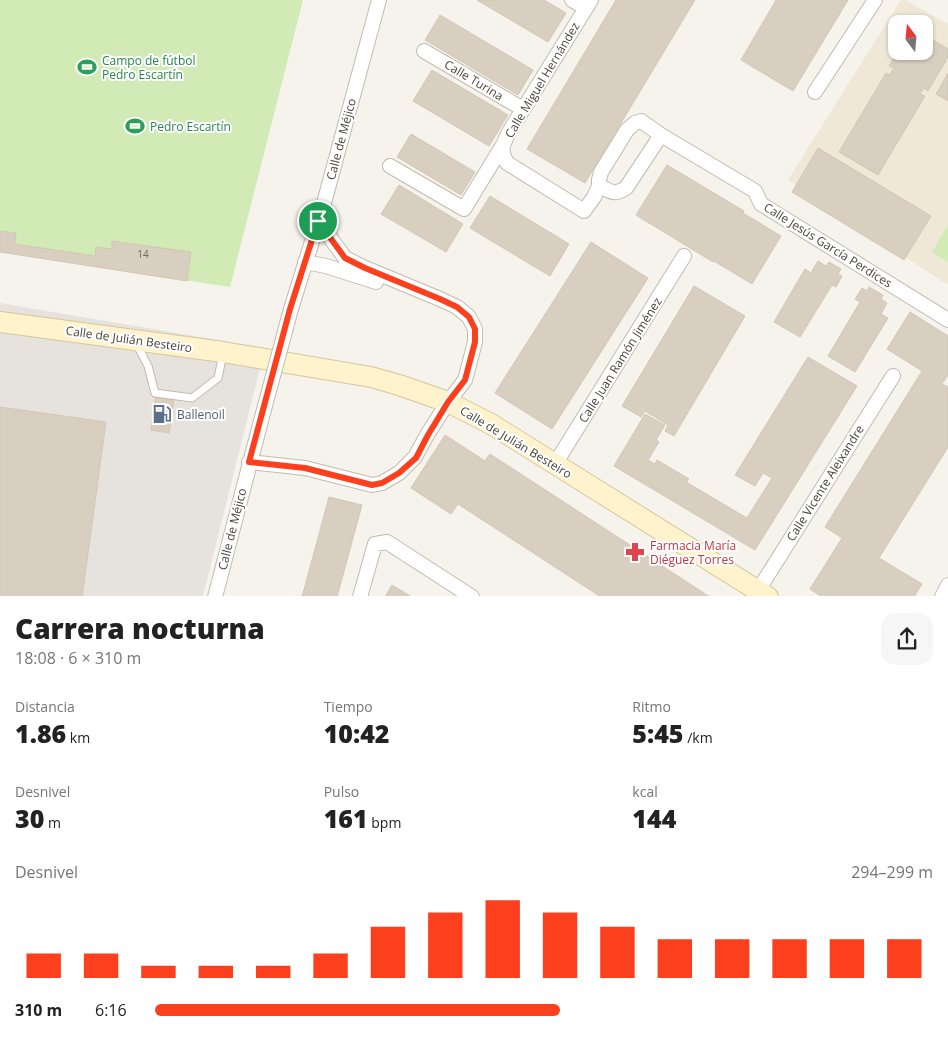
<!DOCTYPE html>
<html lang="es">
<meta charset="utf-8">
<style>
body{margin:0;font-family:"Open Sans",sans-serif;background:#f6f6f6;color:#222;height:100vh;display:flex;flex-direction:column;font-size:19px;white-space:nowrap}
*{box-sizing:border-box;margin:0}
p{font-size:16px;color:#767676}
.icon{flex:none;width:28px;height:28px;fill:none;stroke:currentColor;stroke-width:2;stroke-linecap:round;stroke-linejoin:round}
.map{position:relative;height:596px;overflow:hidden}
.side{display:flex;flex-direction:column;background:#fff;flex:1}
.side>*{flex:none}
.needle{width:32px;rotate:344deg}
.buttons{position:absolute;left:888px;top:15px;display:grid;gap:10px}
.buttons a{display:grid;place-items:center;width:45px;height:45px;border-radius:10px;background:#fff;box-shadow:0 1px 4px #0004;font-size:25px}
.pin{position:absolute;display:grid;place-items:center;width:42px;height:42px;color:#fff;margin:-21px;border:2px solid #fff;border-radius:50%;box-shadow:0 1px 5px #0007}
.round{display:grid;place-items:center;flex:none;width:52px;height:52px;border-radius:15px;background:#f6f6f6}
.headline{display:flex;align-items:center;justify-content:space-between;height:85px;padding:0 15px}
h1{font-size:28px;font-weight:800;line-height:38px}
.figures{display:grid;grid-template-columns:repeat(3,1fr);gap:8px;height:85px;padding:5px 15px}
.figures div{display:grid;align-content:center}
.figures b{font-size:25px;font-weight:800}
.figures small{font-size:14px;font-weight:400}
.figures p{font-size:14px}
.chart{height:140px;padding:10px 15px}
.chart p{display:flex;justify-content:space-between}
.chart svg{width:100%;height:90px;margin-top:5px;stroke:#fc3f1d;stroke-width:6}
ul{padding:0 15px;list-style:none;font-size:16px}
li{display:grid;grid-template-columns:80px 60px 1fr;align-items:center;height:38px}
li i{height:12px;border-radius:6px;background:#fc3f1d}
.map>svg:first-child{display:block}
.industrial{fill:#e6e2dd}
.education{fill:#efe8d6;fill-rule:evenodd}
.green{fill:#d2eab5}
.building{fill:#d8cfc1;stroke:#d3c7b4}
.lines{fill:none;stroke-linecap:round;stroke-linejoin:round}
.lane-casing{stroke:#c2bbae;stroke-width:9}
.street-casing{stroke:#c2bbae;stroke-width:16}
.secondary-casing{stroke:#d6c79b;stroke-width:22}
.lane{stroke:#fff;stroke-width:7}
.street{stroke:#fff;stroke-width:14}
.secondary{stroke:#fff3cd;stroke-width:20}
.street-bridge-casing{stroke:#c2bbae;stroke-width:16;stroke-linecap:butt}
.street-bridge{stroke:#fff;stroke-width:14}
.route-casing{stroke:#fff;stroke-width:10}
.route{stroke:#fc3f1d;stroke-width:6}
.labels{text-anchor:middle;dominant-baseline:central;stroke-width:4;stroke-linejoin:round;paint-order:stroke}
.number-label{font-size:10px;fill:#6e675b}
.leisure-label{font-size:12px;fill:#27864d;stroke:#fff;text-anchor:start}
.street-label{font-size:12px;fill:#4b4439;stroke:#fff}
.service-label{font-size:12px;fill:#4e5e75;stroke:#fff;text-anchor:start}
.health-label{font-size:12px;fill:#be3a42;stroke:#fff;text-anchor:start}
</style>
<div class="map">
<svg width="948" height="597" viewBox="0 0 948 597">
<rect width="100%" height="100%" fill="#f6f3ec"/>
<path class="industrial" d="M 0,303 L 265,348 L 203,596 L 0,596 Z"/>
<path class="education" d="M 901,0 L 905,0 L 948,24 L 948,285 L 788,180 ZM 896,24 L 924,24 L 924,51 L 896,51 Z"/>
<path class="green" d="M 0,0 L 303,0 L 230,287 L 0,252 Z
M 948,225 L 948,262 L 932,252 Z"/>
<path class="building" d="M 477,0 L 544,0 L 566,13 L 548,42 Z
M 616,0 L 695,0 L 585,183 L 527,149 Z
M 776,0 L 848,0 L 793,91 L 741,60 Z
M 440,15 L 533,70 L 518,95 L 425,40 Z
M 924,35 L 948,49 L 948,57 L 928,91 L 924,88 L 920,94 L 925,96 L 878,175 L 839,152 L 886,73 L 889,75 L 894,68 L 889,66 L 898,51 L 924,51 Z
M 432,70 L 508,115 L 489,146 L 413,101 Z
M 948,73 L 948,101 L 936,94 Z
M 411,134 L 475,172 L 461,195 L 397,157 Z
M 818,148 L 931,216 L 904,260 L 792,192 Z
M 667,165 L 744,211 L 743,213 L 781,236 L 752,284 L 714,261 L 713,262 L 636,215 Z
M 399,185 L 463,224 L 446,252 L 381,214 Z
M 490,196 L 569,244 L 550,276 L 470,228 Z
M 0,231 L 16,233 L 15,244 L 95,256 L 96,247 L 112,249 L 112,241 L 191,252 L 187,281 L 0,252 Z
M 591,242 L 648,278 L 552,429 L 495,393 Z
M 818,261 L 826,266 L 829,262 L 841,269 L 838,274 L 842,276 L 836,287 L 832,285 L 800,337 L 774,322 L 805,269 L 811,273 Z
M 694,286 L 745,316 L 674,436 L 665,431 L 668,425 L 645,411 L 641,417 L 622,406 Z
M 869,287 L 883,295 L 881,299 L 887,303 L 881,314 L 888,318 L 855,372 L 828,356 L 860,302 L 855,299 L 862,288 L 867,291 Z
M 910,312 L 948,336 L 948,375 L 942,384 L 948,387 L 948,447 L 879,558 L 922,584 L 914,597 L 822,597 L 810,589 L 842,538 L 825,527 L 922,371 L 887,349 Z
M 808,357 L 857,386 L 755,550 L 614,466 L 645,414 L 665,425 L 656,440 L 659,442 L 648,460 L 655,464 L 657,460 L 689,479 L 686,482 L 747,518 L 772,478 L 763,473 L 755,486 L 735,475 Z
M 156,395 L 174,398 L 169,433 L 151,430 Z
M 0,407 L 106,422 L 82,597 L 0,597 Z
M 445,435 L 485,461 L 490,454 L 710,597 L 601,597 L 458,504 L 451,514 L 411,488 Z
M 329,497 L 362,505 L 337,597 L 302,597 Z
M 392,585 L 412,597 L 385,597 Z"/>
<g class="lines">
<g class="lane-casing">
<path id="lane" d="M 136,343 L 148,366 L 155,393 L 192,398 L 218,378 L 223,354"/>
</g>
<g class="street-casing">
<path id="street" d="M 572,0 L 586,8
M 591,0 L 509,132 C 502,146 500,150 507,163 L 584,211 L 594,197 L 599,186
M 424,51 L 523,109
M 815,92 L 875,0
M 661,135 L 626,188 C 613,196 611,191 599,186 L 599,180 L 601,172 L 627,130 L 635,123 L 641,121 L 661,135 L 755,191 L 761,204 L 948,320
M 390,166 L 464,209 L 503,145
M 305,262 L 326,266 L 376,282
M 291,309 L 324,203 L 379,0
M 249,462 L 305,468 L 372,485 L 382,483 L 399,473 L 415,457 L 427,435 L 448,402 L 465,380 L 475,342 L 475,329 L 469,317 L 457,307 L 440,299 L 365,268 L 345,258 L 318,221
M 555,464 L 684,256
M 215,597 L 262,417
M 360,597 L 375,544 L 387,542 L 472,597
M 754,597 L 893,376
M 942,597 L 948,585"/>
</g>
<g class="secondary-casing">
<path id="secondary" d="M 0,322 L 223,352 L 371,377 L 399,385 L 448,402 L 491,424 L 768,597"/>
</g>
<use href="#lane" class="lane"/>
<use href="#street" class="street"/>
<use href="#secondary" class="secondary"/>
<g class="street-bridge-casing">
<path id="street-bridge" d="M 262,417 L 291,309"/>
</g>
<use href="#street-bridge" class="street-bridge"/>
</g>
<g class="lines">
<g class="route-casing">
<path id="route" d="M 318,221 L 345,258 L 365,268 L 440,299 L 457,307 L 469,317 L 475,329 L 475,342 L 465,380 L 448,402 L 428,435 L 416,458 L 399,473 L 382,483 L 372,485 L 305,468 L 249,462 L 290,309 Z"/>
</g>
<use href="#route" class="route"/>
</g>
<defs>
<g id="stadium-bare" transform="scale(1.5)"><path d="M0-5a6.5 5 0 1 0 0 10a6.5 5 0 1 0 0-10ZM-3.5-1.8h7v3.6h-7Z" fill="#2e9e5b" stroke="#fff" stroke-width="2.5" paint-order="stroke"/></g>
<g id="fuel-bare" transform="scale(1.5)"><path d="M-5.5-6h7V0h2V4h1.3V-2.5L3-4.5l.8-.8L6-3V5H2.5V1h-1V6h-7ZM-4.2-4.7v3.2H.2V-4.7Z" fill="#5c6f8a" stroke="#fff" stroke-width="2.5" paint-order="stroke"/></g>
<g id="pharmacy-bare" transform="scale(1.5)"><path d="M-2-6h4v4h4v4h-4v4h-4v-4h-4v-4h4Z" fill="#e0444e" stroke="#fff" stroke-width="2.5" paint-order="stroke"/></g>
</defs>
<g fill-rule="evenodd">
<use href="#stadium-bare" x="87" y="67"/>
<use href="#stadium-bare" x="135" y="126"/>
<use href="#fuel-bare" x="162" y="414"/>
<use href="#pharmacy-bare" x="635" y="552"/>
</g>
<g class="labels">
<g class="number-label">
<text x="143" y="254">14</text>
</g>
<g class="leisure-label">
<text x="102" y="60">Campo de fútbol<tspan x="102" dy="14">Pedro Escartín</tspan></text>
<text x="150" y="126">Pedro Escartín</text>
</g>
<g class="street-label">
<text transform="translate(474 80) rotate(31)">Calle Turina</text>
<text transform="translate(542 80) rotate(-59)">Calle Miguel Hernández</text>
<text transform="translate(341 139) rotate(-75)">Calle de Méjico</text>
<text transform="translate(828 245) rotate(32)">Calle Jesús García Perdices</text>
<text transform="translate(129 339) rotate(8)">Calle de Julián Besteiro</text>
<text transform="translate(620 360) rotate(-58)">Calle Juan Ramón Jiménez</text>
<text transform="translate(516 442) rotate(31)">Calle de Julián Besteiro</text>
<text transform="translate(825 483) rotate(-58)">Calle Vicente Aleixandre</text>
<text transform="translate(232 529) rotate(-76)">Calle de Méjico</text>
</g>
<g class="service-label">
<text x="177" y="414">Ballenoil</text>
</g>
<g class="health-label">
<text x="650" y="545">Farmacia María<tspan x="650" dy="14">Diéguez Torres</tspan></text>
</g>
</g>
</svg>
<div class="buttons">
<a><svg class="needle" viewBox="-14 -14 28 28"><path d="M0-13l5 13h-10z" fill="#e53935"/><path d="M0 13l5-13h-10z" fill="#767676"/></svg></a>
</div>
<div class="pin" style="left:318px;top:221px;background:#1e9e55"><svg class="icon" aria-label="arrive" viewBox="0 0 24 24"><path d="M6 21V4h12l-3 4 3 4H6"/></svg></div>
</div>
<section class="side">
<div class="headline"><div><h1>Carrera nocturna</h1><p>18:08 · 6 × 310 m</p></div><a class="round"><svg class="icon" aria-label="share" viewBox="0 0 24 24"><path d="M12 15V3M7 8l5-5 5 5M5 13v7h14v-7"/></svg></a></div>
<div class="figures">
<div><p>Distancia</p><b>1.86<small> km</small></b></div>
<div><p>Tiempo</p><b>10:42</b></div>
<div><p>Ritmo</p><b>5:45<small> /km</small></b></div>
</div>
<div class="figures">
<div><p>Desnivel</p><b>30<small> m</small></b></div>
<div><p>Pulso</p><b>161<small> bpm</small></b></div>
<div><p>kcal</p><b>144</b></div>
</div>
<div class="chart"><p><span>Desnivel</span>294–299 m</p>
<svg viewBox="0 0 160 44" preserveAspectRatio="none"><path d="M5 44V32M15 44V32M25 44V38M35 44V38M45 44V38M55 44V32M65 44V19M75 44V12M85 44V6M95 44V12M105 44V19M115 44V25M125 44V25M135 44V25M145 44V25M155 44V25"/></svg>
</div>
<ul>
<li><b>310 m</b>6:16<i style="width:52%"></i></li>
</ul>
</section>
